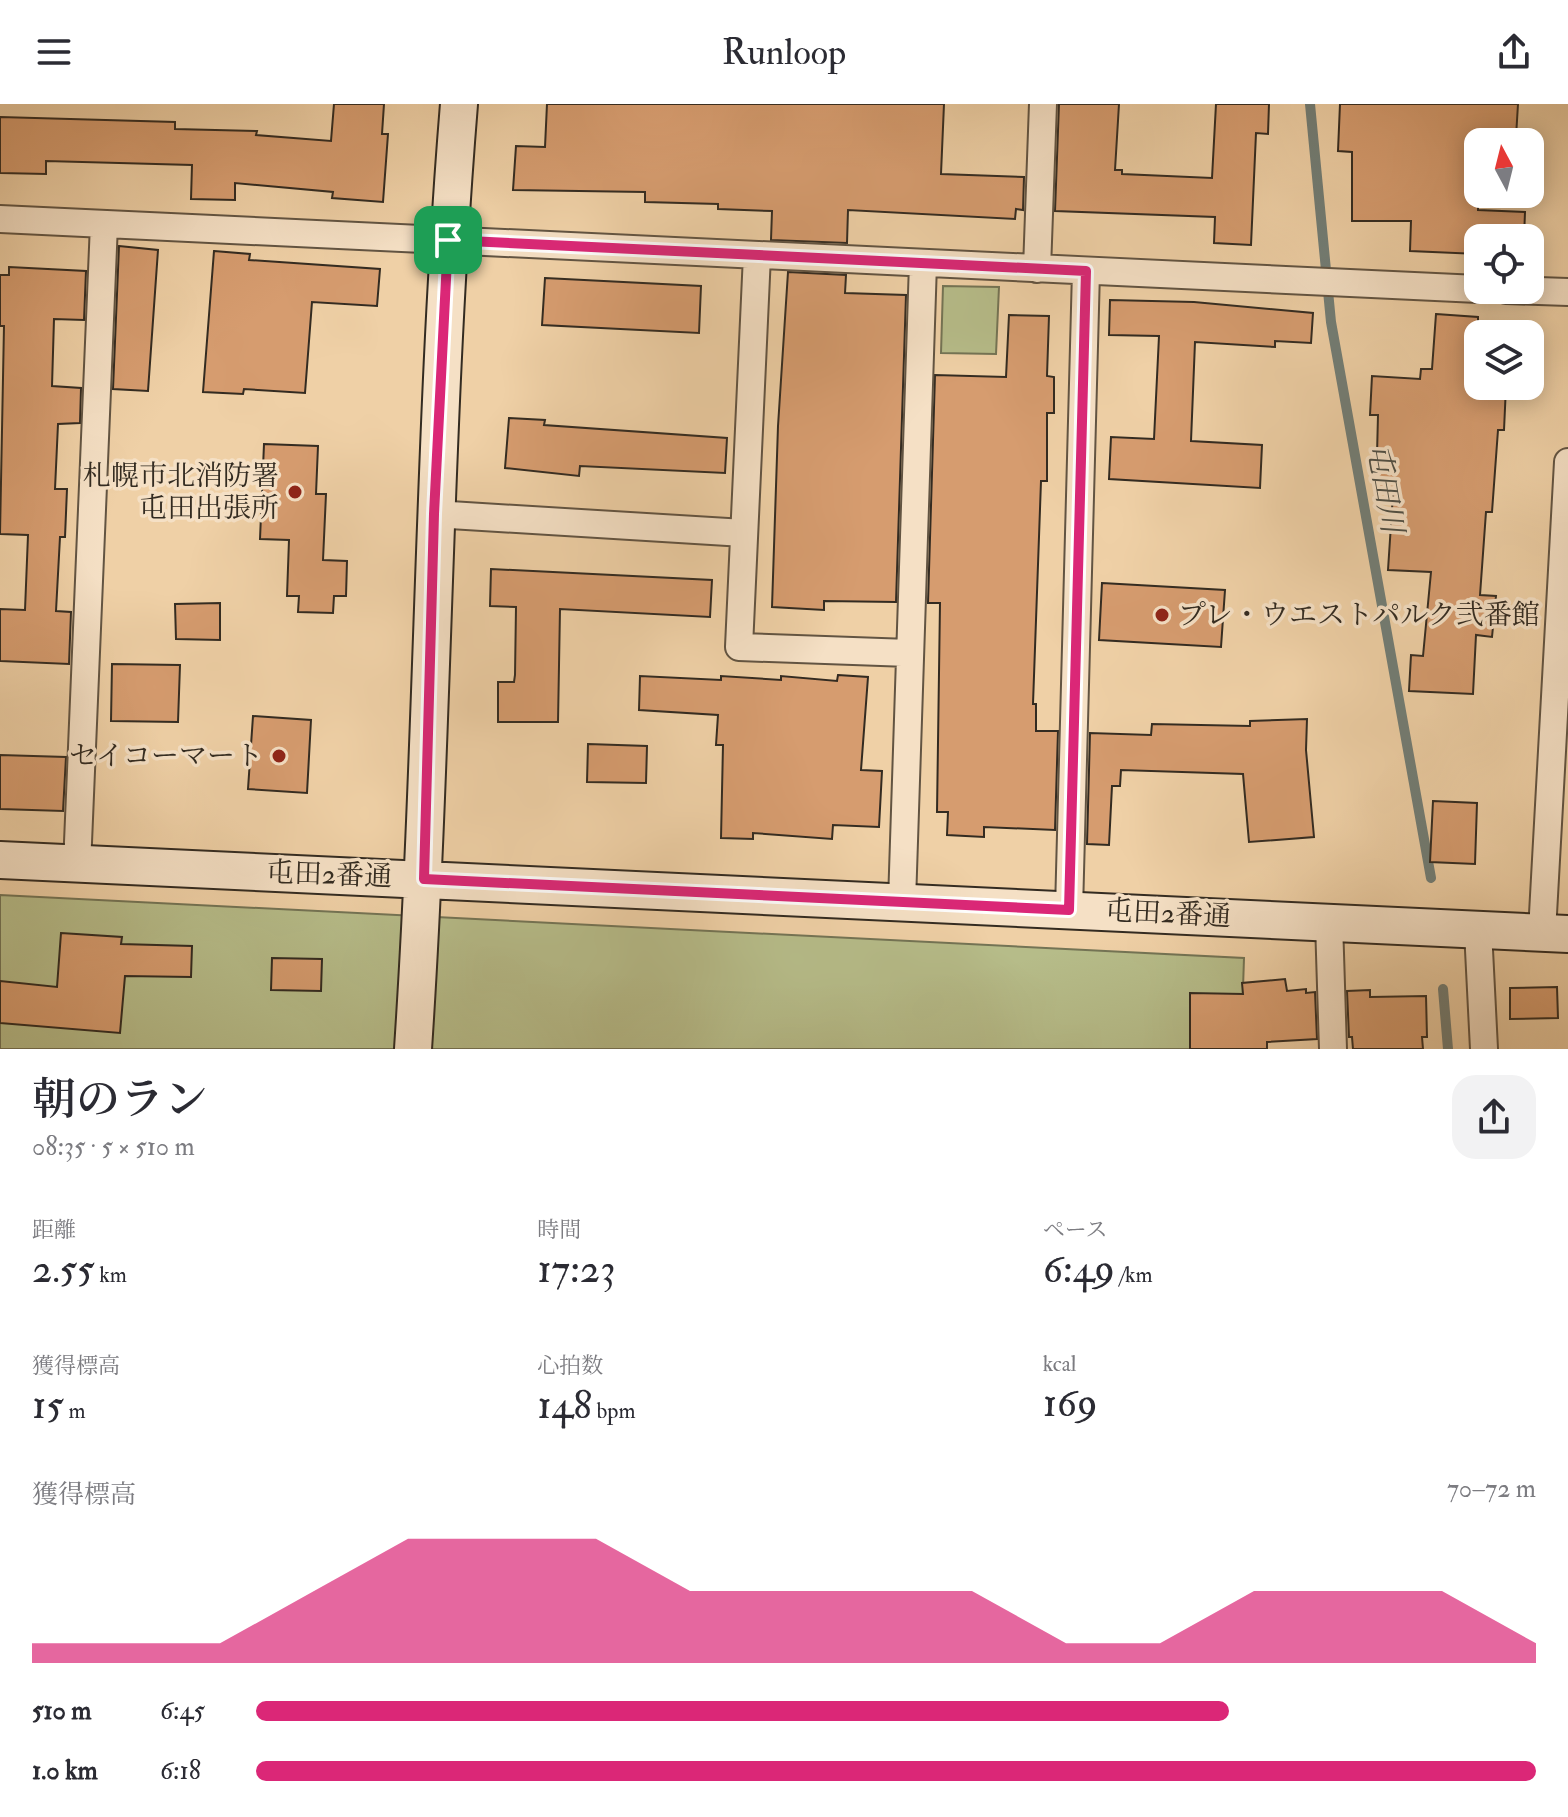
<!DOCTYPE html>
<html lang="ja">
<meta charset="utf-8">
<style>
body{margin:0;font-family:"IM FELL Double Pica","Noto Serif JP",serif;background:#f2f2f3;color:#2b2b33;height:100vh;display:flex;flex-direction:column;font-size:30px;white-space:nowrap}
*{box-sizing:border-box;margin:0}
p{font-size:26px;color:#7c7c81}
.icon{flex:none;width:44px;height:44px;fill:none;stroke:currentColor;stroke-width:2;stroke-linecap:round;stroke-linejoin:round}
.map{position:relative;height:945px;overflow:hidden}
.details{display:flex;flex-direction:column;background:#fff;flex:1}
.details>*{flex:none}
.needle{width:52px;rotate:353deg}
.fabs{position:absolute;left:1464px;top:24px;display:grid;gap:16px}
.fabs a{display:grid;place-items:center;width:80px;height:80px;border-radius:16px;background:#fff;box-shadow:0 4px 20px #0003;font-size:40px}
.pin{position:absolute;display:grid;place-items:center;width:68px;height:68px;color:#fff;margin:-34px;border-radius:16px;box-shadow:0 4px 12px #0006}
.round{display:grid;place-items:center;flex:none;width:84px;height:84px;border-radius:24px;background:#f2f2f3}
.summary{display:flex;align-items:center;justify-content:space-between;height:136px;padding:0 32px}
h1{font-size:44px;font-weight:600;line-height:60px}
.figures{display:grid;grid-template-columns:repeat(3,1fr);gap:12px;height:136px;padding:8px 32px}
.figures div{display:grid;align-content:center}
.figures b{font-size:40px;font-weight:600}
.figures small{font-size:22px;font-weight:400}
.figures p{font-size:22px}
.chart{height:224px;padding:16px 32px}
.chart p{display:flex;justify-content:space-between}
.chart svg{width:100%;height:144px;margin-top:8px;fill:#db2777;opacity:.7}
ul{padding:0 32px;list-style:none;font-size:26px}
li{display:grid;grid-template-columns:128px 96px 1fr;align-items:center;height:60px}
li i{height:20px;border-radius:10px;background:#db2777}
header{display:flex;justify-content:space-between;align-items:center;height:104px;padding:0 32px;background:#fff;font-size:36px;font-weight:600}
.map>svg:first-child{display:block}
.green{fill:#b6bc89;stroke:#747455;stroke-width:2}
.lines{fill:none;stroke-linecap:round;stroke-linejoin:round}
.stream{stroke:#727e77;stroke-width:10}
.building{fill:#d69c6f;stroke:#332b21;stroke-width:2}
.street-casing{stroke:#625442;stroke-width:30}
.secondary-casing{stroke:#332b21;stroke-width:40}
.street{stroke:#f5e0c5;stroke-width:26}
.secondary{stroke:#f5e0c5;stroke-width:36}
.route-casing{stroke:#fff;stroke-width:16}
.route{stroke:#db2777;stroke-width:10}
.poi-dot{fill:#8f2418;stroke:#f5e0c5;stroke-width:3}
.labels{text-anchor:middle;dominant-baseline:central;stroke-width:7;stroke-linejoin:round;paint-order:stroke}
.poi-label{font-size:28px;fill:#332b21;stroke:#f5e0c5;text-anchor:end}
.street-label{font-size:28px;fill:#332b21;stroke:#f5e0c5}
.water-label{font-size:30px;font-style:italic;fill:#4d4e45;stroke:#f5e0c5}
</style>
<header><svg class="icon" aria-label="menu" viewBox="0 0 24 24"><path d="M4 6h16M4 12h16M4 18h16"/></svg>Runloop<svg class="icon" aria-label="share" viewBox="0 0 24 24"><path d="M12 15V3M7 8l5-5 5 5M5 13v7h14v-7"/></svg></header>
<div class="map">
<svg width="1568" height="945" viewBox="0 0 1568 945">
<rect width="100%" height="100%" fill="#efd0a6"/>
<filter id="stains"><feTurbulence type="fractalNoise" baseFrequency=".0025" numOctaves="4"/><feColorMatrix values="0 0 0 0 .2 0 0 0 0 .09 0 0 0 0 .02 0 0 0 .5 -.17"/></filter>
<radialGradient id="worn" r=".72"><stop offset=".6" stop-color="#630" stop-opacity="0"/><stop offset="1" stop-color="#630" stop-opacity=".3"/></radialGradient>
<path class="green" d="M 943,182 L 999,183 L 996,250 L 941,249 Z
M 0,791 L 1244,854 L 1241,945 L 0,945 Z"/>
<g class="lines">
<path class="stream" d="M 1310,0 L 1331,218 L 1431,774
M 1443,885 L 1448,945"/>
</g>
<path class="building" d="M 334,0 L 384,0 L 382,30 L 388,30 L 383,98 L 332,94 L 333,88 L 235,79 L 235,96 L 191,95 L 192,61 L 46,57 L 46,70 L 0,69 L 0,13 L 175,18 L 175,25 L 257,27 L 256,31 L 331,37 Z
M 547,0 L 944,0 L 941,70 L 1024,73 L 1023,106 L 1016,105 L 1015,115 L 848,106 L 847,139 L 771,136 L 772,107 L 718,105 L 718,100 L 645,98 L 645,88 L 513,86 L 516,42 L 545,43 Z
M 1059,0 L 1119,0 L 1115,66 L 1122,66 L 1122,70 L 1212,74 L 1216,0 L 1269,0 L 1268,30 L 1256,29 L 1251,141 L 1214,139 L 1215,113 L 1055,107 Z
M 1340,0 L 1518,0 L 1516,33 L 1478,30 L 1478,106 L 1525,108 L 1524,134 L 1478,134 L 1478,150 L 1410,147 L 1411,117 L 1352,117 L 1352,48 L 1338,47 Z
M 119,142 L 158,146 L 148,287 L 113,285 Z
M 214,147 L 250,150 L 249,156 L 380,165 L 377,202 L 312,198 L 305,289 L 244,285 L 243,290 L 203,288 Z
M 9,163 L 86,167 L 84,216 L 54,215 L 52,282 L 81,284 L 80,319 L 58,320 L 55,385 L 67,385 L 65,433 L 60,433 L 56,507 L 71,508 L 69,560 L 0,557 L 0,505 L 25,506 L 28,431 L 0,430 L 4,222 L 0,222 L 0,171 L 9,171 Z
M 788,168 L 846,171 L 845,189 L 906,191 L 896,498 L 824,497 L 824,506 L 772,503 L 778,322 Z
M 545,174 L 701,182 L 699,229 L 542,221 Z
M 1110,196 L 1194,198 L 1313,209 L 1311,239 L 1275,237 L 1275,243 L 1195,238 L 1191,337 L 1262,341 L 1260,384 L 1109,375 L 1111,333 L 1154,335 L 1159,232 L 1109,231 Z
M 1436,210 L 1478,213 L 1478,282 L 1506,282 L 1504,326 L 1498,326 L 1492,408 L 1486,408 L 1480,491 L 1496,492 L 1492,533 L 1476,531 L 1473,590 L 1409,587 L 1411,551 L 1423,552 L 1431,468 L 1388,466 L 1393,390 L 1376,390 L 1378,311 L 1370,311 L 1372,272 L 1420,275 L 1421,265 L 1432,265 Z
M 1009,211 L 1049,212 L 1047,272 L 1054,273 L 1054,309 L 1047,309 L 1047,377 L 1041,377 L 1033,600 L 1036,600 L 1036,627 L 1058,627 L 1055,726 L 984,723 L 984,733 L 947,731 L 948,708 L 937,708 L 940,499 L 928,499 L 935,271 L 1006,273 Z
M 509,314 L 545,316 L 544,321 L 727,334 L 725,369 L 580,362 L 579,372 L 505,364 Z
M 264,340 L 318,342 L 316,390 L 326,390 L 323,456 L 347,457 L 346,492 L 334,492 L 333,509 L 298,508 L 299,492 L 287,492 L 289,436 L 260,435 Z
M 491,465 L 712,476 L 710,513 L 560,505 L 558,618 L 498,618 L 498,578 L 514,578 L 515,571 L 516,503 L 490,502 Z
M 1102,479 L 1225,486 L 1221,543 L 1099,536 Z
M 220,499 L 220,536 L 176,535 L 175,500 Z
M 112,560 L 180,561 L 178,618 L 111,617 Z
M 838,571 L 868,573 L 861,666 L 882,667 L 879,723 L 833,721 L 832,735 L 753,729 L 753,735 L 721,734 L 723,641 L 716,641 L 718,611 L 639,606 L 640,572 L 721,576 L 721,572 L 781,576 L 781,572 L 837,577 Z
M 253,612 L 311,616 L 307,689 L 248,685 Z
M 1307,615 L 1306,646 L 1314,733 L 1249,738 L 1243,670 L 1121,666 L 1120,682 L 1112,682 L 1109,741 L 1087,740 L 1090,629 L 1151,631 L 1152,620 L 1250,622 L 1250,617 Z
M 588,640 L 647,642 L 646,679 L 587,678 Z
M 0,651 L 66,653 L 63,707 L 0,705 Z
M 1433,697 L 1477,699 L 1475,760 L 1430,758 Z
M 61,829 L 122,833 L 121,840 L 192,842 L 191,873 L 125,872 L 120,929 L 0,919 L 0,877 L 57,883 Z
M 272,854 L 322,855 L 321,887 L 271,886 Z
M 1285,875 L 1287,887 L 1306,885 L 1306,889 L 1315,888 L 1317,935 L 1267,938 L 1267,945 L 1190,945 L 1190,889 L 1243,890 L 1242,879 Z
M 1557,883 L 1558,914 L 1510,915 L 1510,884 Z
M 1370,886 L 1370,893 L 1426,892 L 1427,933 L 1422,933 L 1423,945 L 1353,945 L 1352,933 L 1349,933 L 1347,887 Z"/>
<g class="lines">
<g class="street-casing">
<path id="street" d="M 0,115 L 1478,185
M 757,151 L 739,543 L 909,549
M 1037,165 L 1043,0
M 1506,186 L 1568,188
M 434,410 L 744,429
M 77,762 L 104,120
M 902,798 L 923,159
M 1069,806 L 1086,167
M 1329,818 L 1333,945
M 1478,826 L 1484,945
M 1542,828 L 1568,358"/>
</g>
<g class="secondary-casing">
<path id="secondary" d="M 0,756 L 1568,830
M 413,945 C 434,630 433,315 459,0"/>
</g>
<use href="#street" class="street"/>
<use href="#secondary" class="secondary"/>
</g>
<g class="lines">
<g class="route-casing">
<path id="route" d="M 448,136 L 1086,167 L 1069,806 L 424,775 L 434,410 Z"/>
</g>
<use href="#route" class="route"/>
</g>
<g class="poi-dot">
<circle cx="295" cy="388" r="8"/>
<circle cx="1162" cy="511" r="8"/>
<circle cx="279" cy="652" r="8"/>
</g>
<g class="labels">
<g class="poi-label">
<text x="279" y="372">札幌市北消防署<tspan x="279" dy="32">屯田出張所</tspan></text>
<text x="1178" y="511" text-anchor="start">プレ・ウエストパルク弐番館</text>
<text x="263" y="652">セイコーマート</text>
</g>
<g class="street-label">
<text transform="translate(329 771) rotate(2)">屯田2番通</text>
<text transform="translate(1168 810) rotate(3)">屯田2番通</text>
</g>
<g class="water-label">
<text transform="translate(1385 384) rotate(80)">屯田川</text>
</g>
</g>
<rect width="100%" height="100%" filter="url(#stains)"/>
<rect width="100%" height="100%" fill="url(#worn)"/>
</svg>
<div class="fabs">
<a><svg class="needle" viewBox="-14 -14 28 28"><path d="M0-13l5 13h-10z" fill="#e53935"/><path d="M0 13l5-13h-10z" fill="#7c7c81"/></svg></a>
<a><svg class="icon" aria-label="locate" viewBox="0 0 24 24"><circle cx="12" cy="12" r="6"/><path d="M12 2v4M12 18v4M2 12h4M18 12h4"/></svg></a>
<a><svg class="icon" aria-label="layers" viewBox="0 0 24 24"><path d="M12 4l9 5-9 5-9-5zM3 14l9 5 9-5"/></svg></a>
</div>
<div class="pin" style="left:448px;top:136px;background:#1e9e55"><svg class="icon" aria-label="arrive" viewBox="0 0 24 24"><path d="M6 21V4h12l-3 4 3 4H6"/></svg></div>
</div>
<section class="details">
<div class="summary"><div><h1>朝のラン</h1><p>08:35 · 5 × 510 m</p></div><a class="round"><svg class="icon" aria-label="share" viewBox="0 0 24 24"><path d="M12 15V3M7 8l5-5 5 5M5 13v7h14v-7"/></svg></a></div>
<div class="figures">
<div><p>距離</p><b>2.55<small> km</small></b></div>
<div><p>時間</p><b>17:23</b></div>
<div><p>ペース</p><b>6:49<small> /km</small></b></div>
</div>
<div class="figures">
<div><p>獲得標高</p><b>15<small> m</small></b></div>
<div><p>心拍数</p><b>148<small> bpm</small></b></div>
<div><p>kcal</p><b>169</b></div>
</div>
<div class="chart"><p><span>獲得標高</span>70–72 m</p>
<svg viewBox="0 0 160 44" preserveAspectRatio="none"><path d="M0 44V38L10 38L20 38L30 22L40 6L50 6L60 6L70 22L80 22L90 22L100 22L110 38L120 38L130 22L140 22L150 22L160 38V44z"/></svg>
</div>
<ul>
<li><b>510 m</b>6:45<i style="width:76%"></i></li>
<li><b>1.0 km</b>6:18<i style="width:100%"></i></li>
</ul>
</section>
